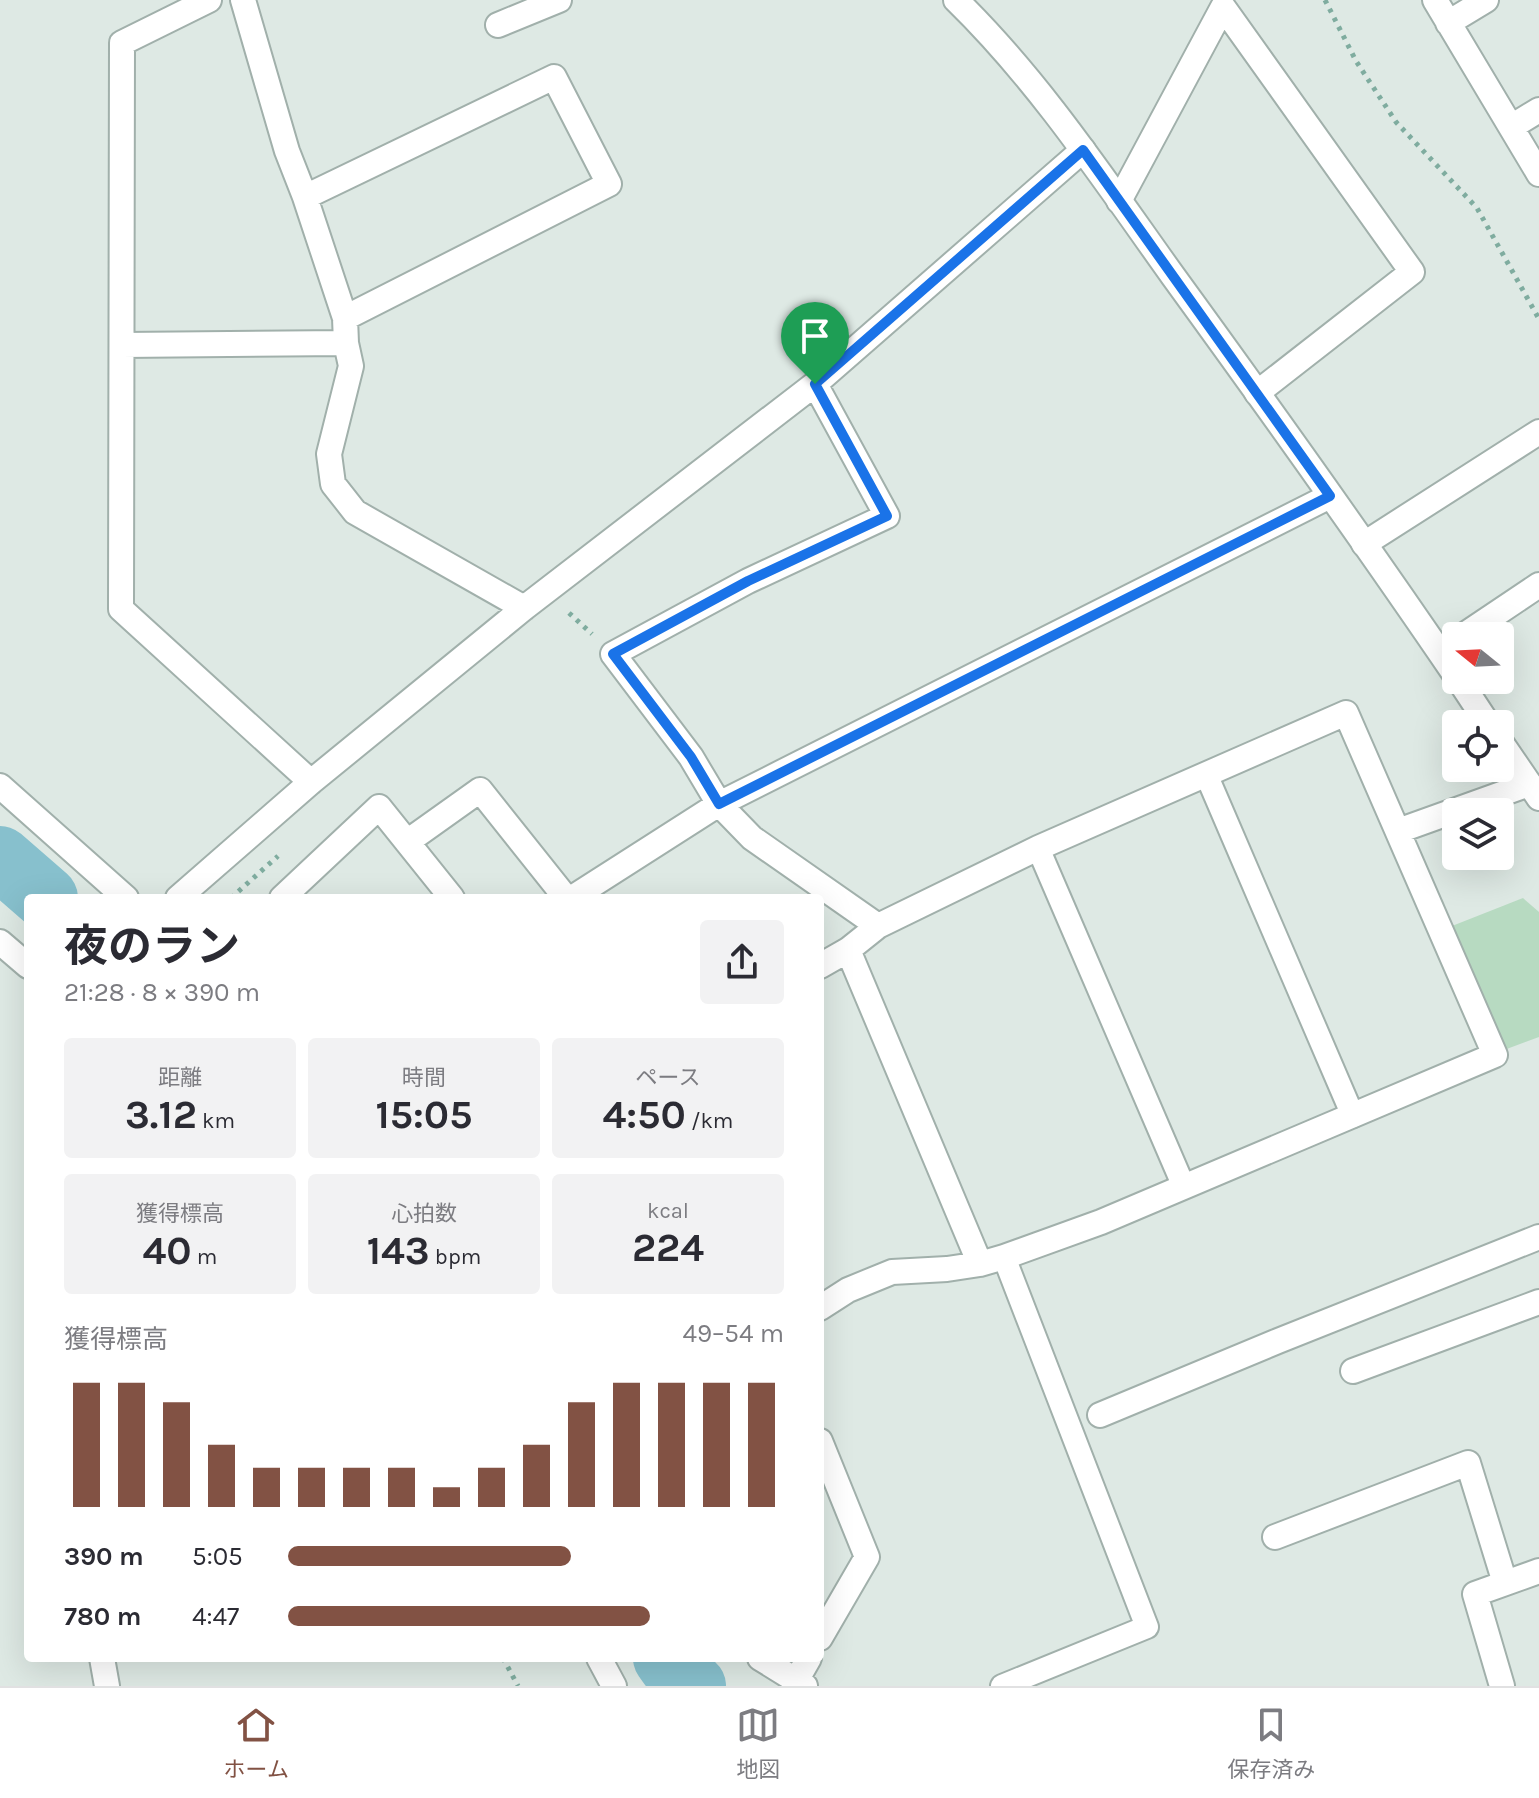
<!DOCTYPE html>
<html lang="ja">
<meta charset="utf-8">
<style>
body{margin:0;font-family:Karla,"Noto Sans JP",sans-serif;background:#f2f2f3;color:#2b2b33;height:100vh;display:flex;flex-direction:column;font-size:30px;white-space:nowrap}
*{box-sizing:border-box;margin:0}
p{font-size:26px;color:#7c7c81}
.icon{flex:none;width:44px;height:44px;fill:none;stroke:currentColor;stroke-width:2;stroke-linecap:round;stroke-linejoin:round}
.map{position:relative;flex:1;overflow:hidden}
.side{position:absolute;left:24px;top:894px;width:800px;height:768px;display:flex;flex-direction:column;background:#fff;border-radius:8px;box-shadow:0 8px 32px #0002}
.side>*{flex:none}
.needle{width:52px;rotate:288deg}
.tools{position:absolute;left:1442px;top:622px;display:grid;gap:16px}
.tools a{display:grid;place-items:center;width:72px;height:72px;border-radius:8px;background:#fff;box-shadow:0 8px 32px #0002;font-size:40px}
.pin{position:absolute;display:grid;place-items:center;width:68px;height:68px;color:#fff;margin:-82px -34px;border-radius:50% 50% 50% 0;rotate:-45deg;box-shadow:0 0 8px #0007}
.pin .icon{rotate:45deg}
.round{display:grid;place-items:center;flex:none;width:84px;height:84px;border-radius:8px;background:#f2f2f3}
.overview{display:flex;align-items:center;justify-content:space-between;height:136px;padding:0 40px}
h1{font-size:44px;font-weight:700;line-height:60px}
.metrics{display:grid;grid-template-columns:repeat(3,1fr);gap:12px;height:136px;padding:8px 40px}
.metrics div{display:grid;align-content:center;border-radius:8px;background:#f2f2f3;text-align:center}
.metrics b{font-size:40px;font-weight:700}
.metrics small{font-size:22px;font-weight:400}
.metrics p{font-size:22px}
.chart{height:224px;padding:16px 40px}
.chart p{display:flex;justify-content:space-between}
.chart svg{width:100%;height:144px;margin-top:8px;stroke:#825244;stroke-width:6}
ul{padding:0 40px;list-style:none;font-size:26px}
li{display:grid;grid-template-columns:128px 96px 1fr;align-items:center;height:60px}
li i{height:20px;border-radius:10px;background:#825244}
.tabs{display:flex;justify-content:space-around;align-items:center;height:112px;border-top:2px solid #e1e1e2;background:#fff;font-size:22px;color:#7c7c81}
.tabs a{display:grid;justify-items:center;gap:4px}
.tabs .current{color:#825244}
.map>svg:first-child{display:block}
.green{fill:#b7dac1}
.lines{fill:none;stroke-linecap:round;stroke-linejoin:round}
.river{stroke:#87c0cd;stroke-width:64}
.service-casing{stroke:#a1b0ab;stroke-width:26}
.minor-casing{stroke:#a1b0ab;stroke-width:28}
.tertiary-casing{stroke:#a1b0ab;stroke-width:28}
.path{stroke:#7fac9f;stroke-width:5;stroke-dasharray:4 6;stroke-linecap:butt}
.service{stroke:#fff;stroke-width:22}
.minor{stroke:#fff;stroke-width:24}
.tertiary{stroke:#fff;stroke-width:24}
.route-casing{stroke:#fff;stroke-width:16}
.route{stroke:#1a73e8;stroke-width:10}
</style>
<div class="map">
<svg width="1539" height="1686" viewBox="0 0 1539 1686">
<rect width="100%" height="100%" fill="#dee9e4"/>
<path class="green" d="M 1523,898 L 1539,912 L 1539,1037 L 1504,1050 L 1452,926 Z"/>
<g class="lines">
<path class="river" d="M 0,858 L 46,898
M 665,1658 L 670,1665 L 694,1686"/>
<g class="service-casing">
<path id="service" d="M 1206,774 L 1353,1116
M 1038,848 L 1184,1187
M 1002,1686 L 1147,1627 L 1004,1257"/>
</g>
<g class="minor-casing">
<path id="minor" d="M 209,0 L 122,43 L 121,609 L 311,782
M 243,0 L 287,151 L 305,197 L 345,318 L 346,343 L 351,366 L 329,454 L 333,484 L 355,512 L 524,608
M 1435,0 L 1539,174
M 1448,23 L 1486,0
M 498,25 L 559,0
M 1511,127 L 1539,110
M 305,197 L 554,77 L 609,184 L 345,318
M 1119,201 L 1223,7 L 1412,272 L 1257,393
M 122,345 L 346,343
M 815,384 L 887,516 L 748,581 L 613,654 L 691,757 L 719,804 L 752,838 L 878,926
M 1364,544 L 1539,432
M 1463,636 L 1539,585
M 0,786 L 126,898
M 1398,831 L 1529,784
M 407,842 L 480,790 L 566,898
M 178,898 L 311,782 L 524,608 L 815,384 L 1083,150
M 282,898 L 379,807 L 452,898
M 572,898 L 719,804 L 1330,496
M 0,942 L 28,966
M 848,950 L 980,1264
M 820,966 L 848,950 L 878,926 L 1038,848 L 1346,713 L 1495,1055 L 1101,1222 L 1004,1257 L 980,1264 L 947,1269 L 892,1272 L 848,1290 L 820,1308
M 1353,1371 L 1539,1302
M 1100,1415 L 1278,1341 L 1539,1237
M 820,1441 L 867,1557 L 820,1638
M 1275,1537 L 1468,1463 L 1505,1583
M 102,1658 L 107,1686
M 599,1658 L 614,1686
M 760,1658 L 805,1686
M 796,1681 L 809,1658
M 1502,1686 L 1475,1594 L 1539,1571"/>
</g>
<g class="tertiary-casing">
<path id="tertiary" d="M 956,0 C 1040,82 1105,181 1173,276 C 1269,408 1364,541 1456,676
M 1459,680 L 1488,724
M 1500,741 L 1539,798"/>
</g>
<path class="path" d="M 1325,0 L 1356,61 L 1396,122 L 1477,208 L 1539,319
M 569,613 L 592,634
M 231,898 L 278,856
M 503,1658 L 518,1686"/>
<use href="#service" class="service"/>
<use href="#minor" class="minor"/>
<use href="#tertiary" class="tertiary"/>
</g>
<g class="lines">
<g class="route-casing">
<path id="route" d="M 1083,150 L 1330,496 L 719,804 L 691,757 L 613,654 L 748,581 L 887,516 L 815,384 Z"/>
</g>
<use href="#route" class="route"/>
</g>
</svg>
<div class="tools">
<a><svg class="needle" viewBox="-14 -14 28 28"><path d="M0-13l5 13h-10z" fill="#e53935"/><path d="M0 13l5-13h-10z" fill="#7c7c81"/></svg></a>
<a><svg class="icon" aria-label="locate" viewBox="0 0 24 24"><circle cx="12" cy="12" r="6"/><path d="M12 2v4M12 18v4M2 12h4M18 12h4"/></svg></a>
<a><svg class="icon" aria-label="layers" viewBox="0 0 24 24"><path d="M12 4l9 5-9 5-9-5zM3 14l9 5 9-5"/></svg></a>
</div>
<div class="pin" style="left:815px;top:384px;background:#1e9e55"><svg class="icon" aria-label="arrive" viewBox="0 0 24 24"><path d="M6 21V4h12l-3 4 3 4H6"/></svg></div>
<section class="side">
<div class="overview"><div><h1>夜のラン</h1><p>21:28 · 8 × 390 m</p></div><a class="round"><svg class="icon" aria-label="share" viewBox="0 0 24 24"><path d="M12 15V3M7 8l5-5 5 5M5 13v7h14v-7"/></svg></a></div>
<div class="metrics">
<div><p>距離</p><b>3.12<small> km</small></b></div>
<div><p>時間</p><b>15:05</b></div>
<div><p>ペース</p><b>4:50<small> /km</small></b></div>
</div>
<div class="metrics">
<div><p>獲得標高</p><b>40<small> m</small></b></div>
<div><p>心拍数</p><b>143<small> bpm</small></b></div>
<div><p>kcal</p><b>224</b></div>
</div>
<div class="chart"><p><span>獲得標高</span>49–54 m</p>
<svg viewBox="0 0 160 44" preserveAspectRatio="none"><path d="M5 44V6M15 44V6M25 44V12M35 44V25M45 44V32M55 44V32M65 44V32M75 44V32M85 44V38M95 44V32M105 44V25M115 44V12M125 44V6M135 44V6M145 44V6M155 44V6"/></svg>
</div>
<ul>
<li><b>390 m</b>5:05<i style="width:57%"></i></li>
<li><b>780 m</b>4:47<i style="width:73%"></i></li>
</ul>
</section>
</div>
<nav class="tabs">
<a class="current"><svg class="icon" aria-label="home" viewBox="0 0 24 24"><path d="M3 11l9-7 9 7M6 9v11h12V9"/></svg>ホーム</a>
<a><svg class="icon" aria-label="map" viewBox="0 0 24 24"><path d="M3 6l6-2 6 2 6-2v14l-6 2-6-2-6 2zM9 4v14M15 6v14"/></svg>地図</a>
<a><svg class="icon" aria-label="saved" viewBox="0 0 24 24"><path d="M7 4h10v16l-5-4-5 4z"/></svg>保存済み</a>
</nav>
